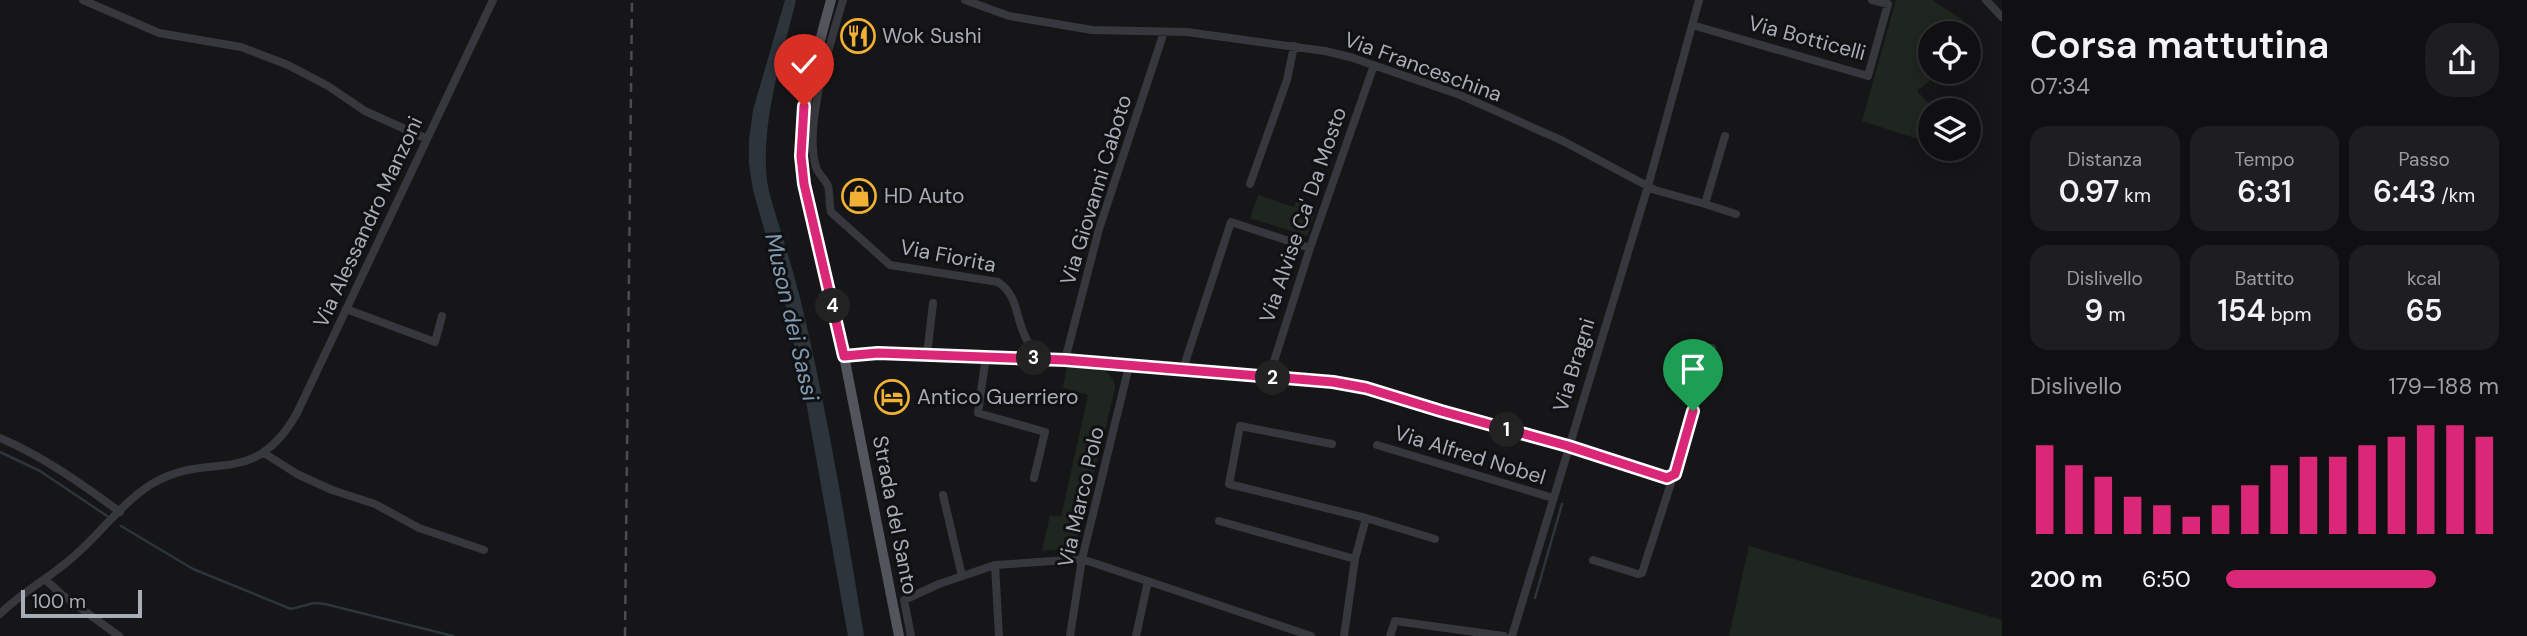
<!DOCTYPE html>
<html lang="it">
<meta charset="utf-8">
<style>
body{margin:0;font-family:"DM Sans",sans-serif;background:#1e1e20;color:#f1f3f6;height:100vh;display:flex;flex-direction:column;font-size:26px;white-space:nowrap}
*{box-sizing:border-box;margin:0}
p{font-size:23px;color:#9c9d9f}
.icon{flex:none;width:38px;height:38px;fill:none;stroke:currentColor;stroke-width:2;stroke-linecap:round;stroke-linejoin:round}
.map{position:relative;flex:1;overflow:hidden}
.sheet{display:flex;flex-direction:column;background:#101012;width:525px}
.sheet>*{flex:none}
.buttons{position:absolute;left:1918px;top:21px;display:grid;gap:14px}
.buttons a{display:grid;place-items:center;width:63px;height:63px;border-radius:50%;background:#101012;box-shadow:0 4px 18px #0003,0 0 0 2px #303032;font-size:35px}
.scale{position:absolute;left:21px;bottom:18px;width:121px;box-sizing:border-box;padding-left:7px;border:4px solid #a8adb8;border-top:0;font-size:19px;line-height:24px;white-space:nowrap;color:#a8adb8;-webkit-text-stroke:5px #111113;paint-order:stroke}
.pin{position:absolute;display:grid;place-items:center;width:60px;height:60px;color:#fff;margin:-72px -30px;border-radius:50% 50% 50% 0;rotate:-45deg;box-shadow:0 0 7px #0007}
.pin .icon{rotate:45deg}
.km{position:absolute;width:35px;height:35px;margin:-18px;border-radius:50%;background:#222;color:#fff;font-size:19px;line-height:35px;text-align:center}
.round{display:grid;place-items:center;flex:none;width:74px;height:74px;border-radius:28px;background:#1e1e20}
.summary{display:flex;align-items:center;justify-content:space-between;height:119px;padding:0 28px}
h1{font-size:38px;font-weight:600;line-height:52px}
.stats{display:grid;grid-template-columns:repeat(3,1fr);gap:10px;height:119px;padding:7px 28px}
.stats div{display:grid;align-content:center;border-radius:18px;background:#1e1e20;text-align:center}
.stats b{font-size:30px;font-weight:600}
.stats small{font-size:19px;font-weight:400}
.stats p{font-size:19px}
.chart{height:196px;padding:14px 28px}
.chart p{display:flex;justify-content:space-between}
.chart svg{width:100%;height:126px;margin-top:7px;stroke:#db2777;stroke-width:6}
ul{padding:0 28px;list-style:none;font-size:23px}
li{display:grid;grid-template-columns:112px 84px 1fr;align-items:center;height:52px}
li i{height:18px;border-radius:9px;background:#db2777}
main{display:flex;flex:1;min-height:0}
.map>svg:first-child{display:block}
.green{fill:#1e261f}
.water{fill:#2c353c}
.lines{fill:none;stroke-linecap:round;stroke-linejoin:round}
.stream{stroke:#2c353c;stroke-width:2.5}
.minor{stroke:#37383d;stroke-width:8}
.major{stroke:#53555c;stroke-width:10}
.rail{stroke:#4a4c52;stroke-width:2.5;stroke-dasharray:9 7;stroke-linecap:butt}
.route-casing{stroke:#fff;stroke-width:14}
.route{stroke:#db2777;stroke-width:9}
.labels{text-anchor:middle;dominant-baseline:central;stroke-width:6;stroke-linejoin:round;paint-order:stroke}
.poi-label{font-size:21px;fill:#a8adb8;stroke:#111113;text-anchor:start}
.street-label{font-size:21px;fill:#a8adb8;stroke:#111113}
.water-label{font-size:23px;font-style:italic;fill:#7f9bb3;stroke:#111113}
</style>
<main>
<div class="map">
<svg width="2002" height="636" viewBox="0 0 2002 636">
<rect width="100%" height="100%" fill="#161618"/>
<path class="green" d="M 1896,0 L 1932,0 L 1963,20 L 1964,33 L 1930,33 L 1930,72 L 1941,72 L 1917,91 L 1935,110 L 1930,110 L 1930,143 L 1862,121 Z
M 1258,195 L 1294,207 L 1297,199 L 1317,206 L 1307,236 L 1250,218 Z
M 1067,365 C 1086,367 1113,364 1115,388 L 1103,439 L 1088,436 L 1086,451 L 1096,453 L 1098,448 L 1100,449 L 1076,543 L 1072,548 L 1042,551 L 1050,515 L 1061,517 L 1088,395 L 1063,388 Z
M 1749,546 L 2002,620 L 2002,636 L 1729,636 Z"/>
<path class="water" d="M 785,0 L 796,0 C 783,55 764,110 766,167 C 766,185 772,202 777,219 C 786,248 795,277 802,306 C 828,415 846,525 864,636 L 848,636 L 805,396 L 786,307 L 753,190 L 749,164 L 749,140 L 753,110 Z"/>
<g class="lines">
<path class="stream" d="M 0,452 L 40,471 L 107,516
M 121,526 L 193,569 L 291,609 L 314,603 L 325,604 L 453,636
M 1535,598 L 1562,504"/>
<path class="minor" d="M 83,0 L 159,33 L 241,47 L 288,65 L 328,86 L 365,111 L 427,139
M 843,0 C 831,42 803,125 816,167 C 818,174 825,179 828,186 C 830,193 829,204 831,212 L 890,265 L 998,282 C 1019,296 1015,318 1026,338 C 1029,345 1034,352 1038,358
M 965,0 L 1009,16 L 1092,30 L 1187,32 L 1325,51 L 1350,57 L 1460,95 L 1563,141 L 1655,190 L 1705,204 L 1725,136
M 1986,0 L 2002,17
M 1692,25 L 1868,76 L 1888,4 L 1872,0
M 1250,184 L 1287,80 L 1294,46
M 1705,204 L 1736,214
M 346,309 L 435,342 L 442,316
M 927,355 L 933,303
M 844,356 L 878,353 L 1065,360 L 1333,382 C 1370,389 1405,401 1441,411 C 1517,433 1592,454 1667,478 L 1675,474 L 1712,348
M 986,356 L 978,413 L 1045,432 L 1034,478
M 1065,360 L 1099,229 L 1164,32
M 1183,369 L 1231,222 L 1310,248
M 1269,377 L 1310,248 L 1374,65
M 0,438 C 44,457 82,484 120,512
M 1332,444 L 1240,426 L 1229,484 L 1366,518 L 1435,539
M 1377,445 L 1553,498
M 264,453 L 297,474 L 332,490 L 375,504 L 419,528 L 484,550
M 943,495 L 962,576
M 1219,521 L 1355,559
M 1593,560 L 1638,574 L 1642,573 L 1671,483 L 1670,476
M 995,565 L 999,636
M 45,579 L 61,594 L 119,636
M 0,614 C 21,593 49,578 72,558 C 98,536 122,503 150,485 C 209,448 252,492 297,413 L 493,0
M 911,636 L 904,600 L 939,584 L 995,565 L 1082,559 L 1311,636
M 1070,636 L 1082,559 L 1129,366
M 1136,636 L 1148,581
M 1344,636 L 1355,559 L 1366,518
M 1390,636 L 1395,621 L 1504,636
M 1512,636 L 1648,186 L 1699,0"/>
<path class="major" d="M 831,0 C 814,62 797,119 804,184 L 844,356 L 899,636"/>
<path class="rail" d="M 625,636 L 632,0"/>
</g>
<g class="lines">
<g class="route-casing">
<path id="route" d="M 804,106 L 801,156 L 804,184 L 844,356 L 878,353 L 1065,360 L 1333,382 L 1366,388 L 1441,411 L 1568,446 L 1667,478 L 1675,474 L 1693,411"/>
</g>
<use href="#route" class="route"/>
</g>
<defs>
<g id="restaurant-ring" transform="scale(1.75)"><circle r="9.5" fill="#111113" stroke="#f2b134" stroke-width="1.5"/><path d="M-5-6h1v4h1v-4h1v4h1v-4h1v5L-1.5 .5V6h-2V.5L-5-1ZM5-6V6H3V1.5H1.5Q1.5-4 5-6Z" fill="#f2b134"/></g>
<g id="shop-ring" transform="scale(1.75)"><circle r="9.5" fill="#111113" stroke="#f2b134" stroke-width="1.5"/><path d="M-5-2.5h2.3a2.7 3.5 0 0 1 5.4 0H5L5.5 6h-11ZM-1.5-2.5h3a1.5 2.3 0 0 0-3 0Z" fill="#f2b134"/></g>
<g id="hotel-ring" transform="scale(1.75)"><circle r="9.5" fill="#111113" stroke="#f2b134" stroke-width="1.5"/><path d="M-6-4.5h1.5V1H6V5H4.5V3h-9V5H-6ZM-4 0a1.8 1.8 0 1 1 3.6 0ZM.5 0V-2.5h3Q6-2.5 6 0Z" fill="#f2b134"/></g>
</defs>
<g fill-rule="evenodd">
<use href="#restaurant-ring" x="858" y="36"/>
<use href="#shop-ring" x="859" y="196"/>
<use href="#hotel-ring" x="892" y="397"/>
</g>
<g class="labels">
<g class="poi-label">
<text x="882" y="36">Wok Sushi</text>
<text x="884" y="196">HD Auto</text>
<text x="917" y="397">Antico Guerriero</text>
</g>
<g class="street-label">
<text transform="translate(1807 38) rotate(15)">Via Botticelli</text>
<text transform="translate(1423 67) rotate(20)">Via Franceschina</text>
<text transform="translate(1096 190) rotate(-73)">Via Giovanni Caboto</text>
<text transform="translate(1303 215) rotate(-71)">Via Alvise Ca' Da Mosto</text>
<text transform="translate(368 222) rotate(-65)">Via Alessandro Manzoni</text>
<text transform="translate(948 256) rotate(11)">Via Fiorita</text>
<text transform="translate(1574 365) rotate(-73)">Via Bragni</text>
<text transform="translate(1470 455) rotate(17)">Via Alfred Nobel</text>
<text transform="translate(1081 497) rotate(-77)">Via Marco Polo</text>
<text transform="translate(895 515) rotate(79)">Strada del Santo</text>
</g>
<g class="water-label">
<text transform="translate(792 317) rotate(77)">Muson dei Sassi</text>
</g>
</g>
</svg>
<div class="buttons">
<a><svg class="icon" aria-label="locate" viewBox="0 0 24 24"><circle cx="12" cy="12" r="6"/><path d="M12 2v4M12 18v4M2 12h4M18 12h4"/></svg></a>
<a><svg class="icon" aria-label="layers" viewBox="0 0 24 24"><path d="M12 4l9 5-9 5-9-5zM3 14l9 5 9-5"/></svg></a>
</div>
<div class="scale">100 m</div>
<div class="pin" style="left:1693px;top:411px;background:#1e9e55"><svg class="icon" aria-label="arrive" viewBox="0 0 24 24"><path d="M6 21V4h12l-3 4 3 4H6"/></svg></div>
<div class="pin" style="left:804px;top:106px;background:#d93025"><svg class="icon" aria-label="check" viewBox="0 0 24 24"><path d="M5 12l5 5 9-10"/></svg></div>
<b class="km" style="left:1507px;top:430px">1</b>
<b class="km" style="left:1273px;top:378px">2</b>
<b class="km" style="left:1034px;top:358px">3</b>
<b class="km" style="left:833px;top:306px">4</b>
</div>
<section class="sheet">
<div class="summary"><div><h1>Corsa mattutina</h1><p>07:34</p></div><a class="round"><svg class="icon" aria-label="share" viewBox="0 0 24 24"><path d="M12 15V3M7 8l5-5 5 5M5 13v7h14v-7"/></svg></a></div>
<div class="stats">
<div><p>Distanza</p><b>0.97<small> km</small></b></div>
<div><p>Tempo</p><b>6:31</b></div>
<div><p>Passo</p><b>6:43<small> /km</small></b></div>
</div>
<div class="stats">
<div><p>Dislivello</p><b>9<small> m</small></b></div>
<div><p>Battito</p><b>154<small> bpm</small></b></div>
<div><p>kcal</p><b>65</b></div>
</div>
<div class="chart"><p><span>Dislivello</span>179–188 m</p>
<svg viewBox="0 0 160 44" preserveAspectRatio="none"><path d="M5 44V13M15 44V20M25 44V24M35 44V31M45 44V34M55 44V38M65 44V34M75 44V27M85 44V20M95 44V17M105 44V17M115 44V13M125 44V10M135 44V6M145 44V6M155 44V10"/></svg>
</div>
<ul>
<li><b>200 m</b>6:50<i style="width:77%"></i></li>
</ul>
</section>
</main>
